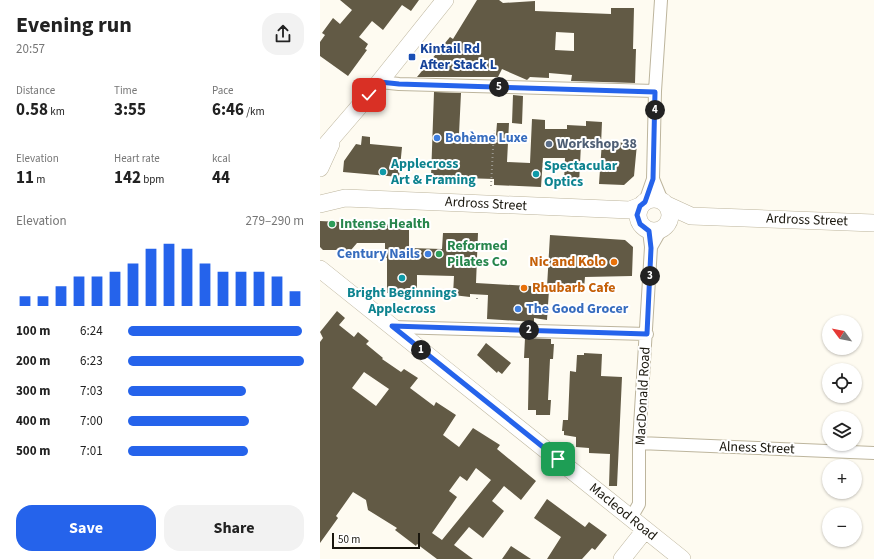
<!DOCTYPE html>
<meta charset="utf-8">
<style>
body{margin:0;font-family:"Source Sans 3",sans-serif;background:#f2f2f2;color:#222;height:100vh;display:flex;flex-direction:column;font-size:15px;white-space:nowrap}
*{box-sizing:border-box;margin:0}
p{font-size:13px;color:#767676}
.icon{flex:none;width:22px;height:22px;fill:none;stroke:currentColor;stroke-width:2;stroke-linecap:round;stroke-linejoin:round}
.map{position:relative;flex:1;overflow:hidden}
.panel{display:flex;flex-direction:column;background:#fff;width:320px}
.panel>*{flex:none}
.needle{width:26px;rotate:302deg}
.buttons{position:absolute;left:502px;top:315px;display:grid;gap:8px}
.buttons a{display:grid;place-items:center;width:40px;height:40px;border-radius:50%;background:#fff;box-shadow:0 1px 3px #0004;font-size:20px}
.scale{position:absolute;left:12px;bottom:10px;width:88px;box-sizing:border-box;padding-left:4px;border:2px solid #19160d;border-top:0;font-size:11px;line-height:14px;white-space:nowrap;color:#19160d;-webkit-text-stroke:3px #fff;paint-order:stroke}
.pin{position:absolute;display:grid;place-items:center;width:34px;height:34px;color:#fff;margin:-17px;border-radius:8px;box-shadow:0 2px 6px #0006}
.km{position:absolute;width:20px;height:20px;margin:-10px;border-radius:50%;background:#222;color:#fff;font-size:11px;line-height:20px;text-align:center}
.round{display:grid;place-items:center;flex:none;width:42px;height:42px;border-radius:16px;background:#f2f2f2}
.headline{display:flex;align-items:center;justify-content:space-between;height:68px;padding:0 16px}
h1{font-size:22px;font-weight:700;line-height:30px}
.metrics{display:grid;grid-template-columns:repeat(3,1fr);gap:6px;height:68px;padding:4px 16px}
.metrics div{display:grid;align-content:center}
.metrics b{font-size:17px;font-weight:700}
.metrics small{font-size:11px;font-weight:400}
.metrics p{font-size:11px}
.chart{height:112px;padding:8px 16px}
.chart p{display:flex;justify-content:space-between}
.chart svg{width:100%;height:72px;margin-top:4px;stroke:#2563eb;stroke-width:6}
.primary-button{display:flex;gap:8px;margin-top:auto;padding:8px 16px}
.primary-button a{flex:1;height:46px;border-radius:16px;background:#2563eb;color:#fff;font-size:16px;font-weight:700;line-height:46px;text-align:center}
.primary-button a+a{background:#f2f2f2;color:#222}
ul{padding:0 16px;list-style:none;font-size:13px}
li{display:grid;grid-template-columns:64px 48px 1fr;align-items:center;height:30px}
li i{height:10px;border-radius:5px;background:#2563eb}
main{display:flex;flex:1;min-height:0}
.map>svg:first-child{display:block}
.building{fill:#625a45;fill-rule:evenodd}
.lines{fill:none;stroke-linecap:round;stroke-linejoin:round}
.street-casing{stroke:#bdb59d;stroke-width:14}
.secondary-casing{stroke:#bdb59d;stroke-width:18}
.path{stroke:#9a978e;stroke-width:2;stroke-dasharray:1 3;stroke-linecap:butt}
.street{stroke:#fff;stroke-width:12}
.secondary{stroke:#fff;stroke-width:17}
.route-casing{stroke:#fff;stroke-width:8}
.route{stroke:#2563eb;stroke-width:5}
.transit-dot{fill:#1a4fb4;stroke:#fff;stroke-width:1.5}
.shop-dot{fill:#3f7fe0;stroke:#fff;stroke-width:1.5}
.service-dot{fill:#5c6f8a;stroke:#fff;stroke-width:1.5}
.culture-dot{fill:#0f9aa8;stroke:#fff;stroke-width:1.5}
.leisure-dot{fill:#2e9e5b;stroke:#fff;stroke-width:1.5}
.food-dot{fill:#e8710a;stroke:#fff;stroke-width:1.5}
.labels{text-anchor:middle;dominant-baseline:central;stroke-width:4;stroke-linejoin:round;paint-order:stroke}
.transit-label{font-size:14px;font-weight:bold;fill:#164399;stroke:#fff;text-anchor:start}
.shop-label{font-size:14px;font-weight:bold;fill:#366cbe;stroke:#fff;text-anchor:start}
.service-label{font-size:14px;font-weight:bold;fill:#4e5e75;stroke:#fff;text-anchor:start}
.culture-label{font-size:14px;font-weight:bold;fill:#0d838f;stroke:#fff;text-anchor:start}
.street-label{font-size:14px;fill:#19160d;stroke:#fff}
.leisure-label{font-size:14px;font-weight:bold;fill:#27864d;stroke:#fff;text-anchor:start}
.food-label{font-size:14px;font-weight:bold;fill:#c56008;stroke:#fff;text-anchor:end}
</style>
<main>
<section class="panel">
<div class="headline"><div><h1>Evening run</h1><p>20:57</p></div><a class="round"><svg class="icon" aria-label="share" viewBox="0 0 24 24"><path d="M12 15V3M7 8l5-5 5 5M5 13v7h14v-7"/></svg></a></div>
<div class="metrics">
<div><p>Distance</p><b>0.58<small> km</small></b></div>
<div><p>Time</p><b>3:55</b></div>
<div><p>Pace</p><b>6:46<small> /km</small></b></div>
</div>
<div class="metrics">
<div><p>Elevation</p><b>11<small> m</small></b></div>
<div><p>Heart rate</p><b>142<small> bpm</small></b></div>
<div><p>kcal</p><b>44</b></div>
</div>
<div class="chart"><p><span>Elevation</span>279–290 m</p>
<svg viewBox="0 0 160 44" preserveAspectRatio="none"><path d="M5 44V38M15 44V38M25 44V32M35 44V26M45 44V26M55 44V23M65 44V18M75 44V9M85 44V6M95 44V9M105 44V18M115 44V23M125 44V23M135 44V23M145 44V26M155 44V35"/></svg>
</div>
<ul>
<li><b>100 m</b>6:24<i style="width:99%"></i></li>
<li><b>200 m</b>6:23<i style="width:100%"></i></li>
<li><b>300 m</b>7:03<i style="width:67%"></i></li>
<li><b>400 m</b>7:00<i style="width:69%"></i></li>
<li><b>500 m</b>7:01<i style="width:68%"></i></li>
</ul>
<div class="primary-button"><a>Save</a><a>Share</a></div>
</section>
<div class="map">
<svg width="554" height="559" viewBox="0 0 554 559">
<rect width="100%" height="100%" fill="#fefbf1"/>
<path class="building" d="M 20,0 L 99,0 L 91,11 L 82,5 L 63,30 L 52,21 L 39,37 L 48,44 L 45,49 L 47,50 L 28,76 L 0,56 L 0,42 L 5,35 L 2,33 L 13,18 L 20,24 L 32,10 Z
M 157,0 L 179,0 L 183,3 L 215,1 L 215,11 L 291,14 L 291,8 L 314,8 L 313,49 L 316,49 L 315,83 L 251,81 L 252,75 L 229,73 L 229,78 L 210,77 L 207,80 L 182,69 L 178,77 L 97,77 L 130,37 L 133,39 ZM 236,32 L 254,33 L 254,51 L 235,50 Z
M 114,92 L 141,93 L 139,134 L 176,135 L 177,123 L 189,123 L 187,162 L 210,163 L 212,119 L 225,120 L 225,129 L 247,129 L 247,125 L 266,126 L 266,121 L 282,122 L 281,145 L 261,144 L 259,184 L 244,183 L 245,158 L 223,158 L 221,187 L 174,185 L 174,179 L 111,177 Z
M 193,95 L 203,96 L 202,124 L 192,123 Z
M 42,136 L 50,137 L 50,144 L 82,147 L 79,177 L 23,172 L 24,161 L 36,144 L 41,145 Z
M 282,141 L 317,144 L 314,176 L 304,185 L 279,184 Z
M 0,221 L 81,225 L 82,230 L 89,230 L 89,248 L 122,249 L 123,233 L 158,233 L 156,283 L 227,287 L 230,235 L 305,240 L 313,247 L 312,276 L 265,277 L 264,288 L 252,288 L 252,291 L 229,290 L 227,320 L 214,318 L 214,322 L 167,319 L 168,295 L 150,294 L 150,297 L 133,295 L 134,276 L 97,275 L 97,293 L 67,293 L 67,258 L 65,258 L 65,243 L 37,243 L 31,250 L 3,250 L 0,247 Z
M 17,311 L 25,318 L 19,325 L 34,337 L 38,332 L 49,341 L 46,344 L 63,358 L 62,359 L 81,372 L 84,369 L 98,378 L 90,388 L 114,406 L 116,402 L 136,415 L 123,435 L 139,447 L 153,428 L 180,445 L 177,449 L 216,481 L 201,500 L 184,486 L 172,501 L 184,511 L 163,538 L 149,527 L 134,545 L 153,559 L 117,559 L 97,544 L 96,546 L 75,530 L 77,528 L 48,510 L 46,500 L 33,492 L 16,516 L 18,518 L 0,543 L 0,342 L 3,338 L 0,332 ZM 44,372 L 69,389 L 56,406 L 32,388 ZM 156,468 L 171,480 L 122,540 L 112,533 L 137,497 L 129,491 L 140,476 L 147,481 Z
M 205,338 L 231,339 L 231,344 L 234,344 L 233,359 L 230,359 L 228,400 L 231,400 L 230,415 L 216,415 L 216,410 L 208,410 L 209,358 L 204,358 Z
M 166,343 L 191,363 L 182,374 L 178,371 L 177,373 L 157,355 Z
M 264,353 L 282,354 L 281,376 L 302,377 L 297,486 L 289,486 L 290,454 L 269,453 L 269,448 L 256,447 L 256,437 L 244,435 L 244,431 L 242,431 L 243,420 L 248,420 L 250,371 L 256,372 L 257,355 L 264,355 Z
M 227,499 L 265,527 L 269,522 L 287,535 L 275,550 L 272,548 L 262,559 L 227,559 L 241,537 L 214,518 Z
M 191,546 L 211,559 L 182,559 Z"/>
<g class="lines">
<g class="street-casing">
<path id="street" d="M 60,82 L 79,84 L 335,91
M 333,179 L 342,201
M 325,202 L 333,179 L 335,91 L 341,0
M 331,247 L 340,231
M 72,327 L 327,334
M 319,443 L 554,453
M 311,518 L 319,504 L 319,443 L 331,247 L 329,231"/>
</g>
<g class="secondary-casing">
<path id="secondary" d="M 0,152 L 49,95 L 125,0
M 0,168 L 11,144
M318 215a16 16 0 1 1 32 0a16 16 0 1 1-32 0Z
M 0,204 L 25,198 L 310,210 L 320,206
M 347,205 L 371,216 L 554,223
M 0,269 L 362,559
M 302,559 L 325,530"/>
</g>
<path class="path" d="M 171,186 L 174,130
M 157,299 L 157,295"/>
<use href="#street" class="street"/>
<use href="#secondary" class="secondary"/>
</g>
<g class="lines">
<g class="route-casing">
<path id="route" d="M 49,95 L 60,82 L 79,84 L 335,92 L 333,179 L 325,202 L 320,206 L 317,215 L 320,224 L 329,231 L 331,248 L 327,334 L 72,326 L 238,459"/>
</g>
<use href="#route" class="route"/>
</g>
<rect class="transit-dot" x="88" y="53" width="8" height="8" rx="2"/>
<g class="shop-dot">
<circle cx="117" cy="138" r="4"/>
<circle cx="108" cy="254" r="4"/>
<circle cx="198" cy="309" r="4"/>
</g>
<circle class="service-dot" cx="229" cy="144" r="4"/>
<g class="culture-dot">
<circle cx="63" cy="172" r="4"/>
<circle cx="216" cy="174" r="4"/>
<circle cx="82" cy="278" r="4"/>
</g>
<g class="leisure-dot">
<circle cx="12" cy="224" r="4"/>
<circle cx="119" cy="254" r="4"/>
</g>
<g class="food-dot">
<circle cx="294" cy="262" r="4"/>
<circle cx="204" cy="288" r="4"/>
</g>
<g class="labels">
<g class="transit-label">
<text x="100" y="49">Kintail Rd<tspan x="100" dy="16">After Stack L</tspan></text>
</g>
<g class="shop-label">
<text x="125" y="138">Bohème Luxe</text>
<text x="100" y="254" text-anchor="end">Century Nails</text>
<text x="206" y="309">The Good Grocer</text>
</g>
<g class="service-label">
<text x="237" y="144">Workshop 38</text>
</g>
<g class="culture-label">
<text x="71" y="164">Applecross<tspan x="71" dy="16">Art &amp; Framing</tspan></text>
<text x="224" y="166">Spectacular<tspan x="224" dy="16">Optics</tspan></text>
<text x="82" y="293" text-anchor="middle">Bright Beginnings<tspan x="82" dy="16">Applecross</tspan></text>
</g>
<g class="street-label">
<text transform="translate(166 204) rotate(3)">Ardross Street</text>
<text transform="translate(487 220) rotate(2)">Ardross Street</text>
<text transform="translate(323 396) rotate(-87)">MacDonald Road</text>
<text transform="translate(437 448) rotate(2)">Alness Street</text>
<text transform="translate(303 512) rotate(39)">Macleod Road</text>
</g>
<g class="leisure-label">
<text x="20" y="224">Intense Health</text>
<text x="127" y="246">Reformed<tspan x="127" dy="16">Pilates Co</tspan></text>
</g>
<g class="food-label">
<text x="286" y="262">Nic and Kolo</text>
<text x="212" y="288" text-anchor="start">Rhubarb Cafe</text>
</g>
</g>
</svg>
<div class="buttons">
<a><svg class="needle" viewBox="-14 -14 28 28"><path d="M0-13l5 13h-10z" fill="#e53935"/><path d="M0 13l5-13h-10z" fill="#767676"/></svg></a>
<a><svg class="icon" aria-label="locate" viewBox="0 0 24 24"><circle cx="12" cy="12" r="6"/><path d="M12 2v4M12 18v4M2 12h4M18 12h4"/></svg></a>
<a><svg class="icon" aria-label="layers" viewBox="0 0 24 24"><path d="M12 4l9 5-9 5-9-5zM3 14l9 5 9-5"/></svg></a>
<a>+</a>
<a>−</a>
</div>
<div class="scale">50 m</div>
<div class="pin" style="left:238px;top:459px;background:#1e9e55"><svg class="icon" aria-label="arrive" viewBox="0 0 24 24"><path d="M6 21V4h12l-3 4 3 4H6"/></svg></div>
<div class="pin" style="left:49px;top:95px;background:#d93025"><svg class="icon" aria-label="check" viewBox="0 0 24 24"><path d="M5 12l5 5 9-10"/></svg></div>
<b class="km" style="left:101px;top:350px">1</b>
<b class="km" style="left:209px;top:330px">2</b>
<b class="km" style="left:330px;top:276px">3</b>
<b class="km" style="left:335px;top:110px">4</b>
<b class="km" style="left:179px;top:87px">5</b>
</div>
</main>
